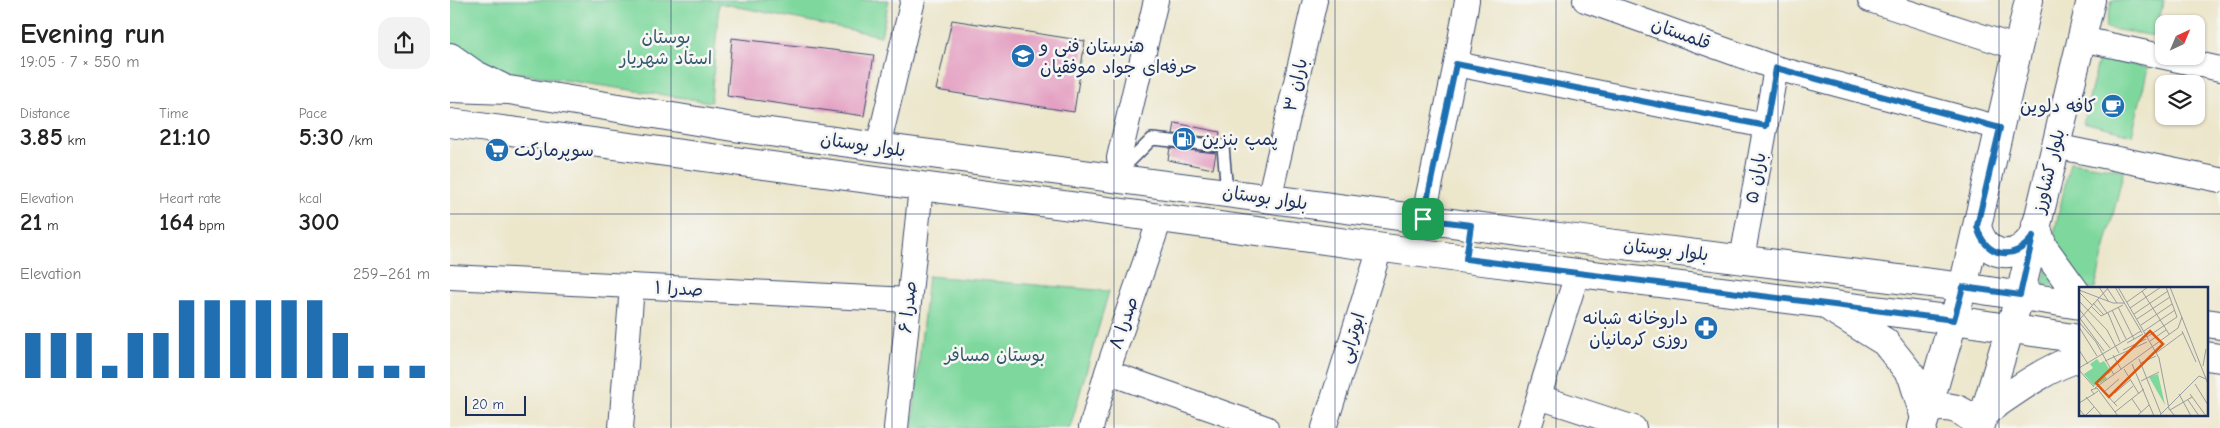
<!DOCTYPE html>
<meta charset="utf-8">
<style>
body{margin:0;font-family:"Comic Neue","Playpen Sans Arabic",sans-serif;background:#f2f2f2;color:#222;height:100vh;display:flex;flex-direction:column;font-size:19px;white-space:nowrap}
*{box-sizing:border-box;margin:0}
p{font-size:16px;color:#767676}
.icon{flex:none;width:28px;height:28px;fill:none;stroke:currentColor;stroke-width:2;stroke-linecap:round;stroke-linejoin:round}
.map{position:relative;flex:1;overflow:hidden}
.details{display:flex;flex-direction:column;background:#fff;width:450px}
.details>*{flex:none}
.needle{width:32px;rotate:44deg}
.controls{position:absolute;left:1705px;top:15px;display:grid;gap:10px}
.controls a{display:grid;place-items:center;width:50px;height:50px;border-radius:10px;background:#fff;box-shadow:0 1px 4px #0004;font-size:25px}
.scale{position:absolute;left:15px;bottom:12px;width:61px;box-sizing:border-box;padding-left:5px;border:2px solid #1b2f5e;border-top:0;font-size:14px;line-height:18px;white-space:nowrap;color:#1b2f5e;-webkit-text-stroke:4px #f6f6f2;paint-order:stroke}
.pin{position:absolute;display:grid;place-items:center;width:42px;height:42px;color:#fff;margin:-21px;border-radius:10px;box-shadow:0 2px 8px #0006}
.round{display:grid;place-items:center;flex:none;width:52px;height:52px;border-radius:15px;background:#f2f2f2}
.head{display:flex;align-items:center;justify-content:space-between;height:85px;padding:0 20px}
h1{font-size:28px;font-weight:600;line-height:38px}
.figures{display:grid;grid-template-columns:repeat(3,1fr);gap:8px;height:85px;padding:5px 20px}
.figures div{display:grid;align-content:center}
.figures b{font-size:25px;font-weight:600}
.figures small{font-size:14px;font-weight:400}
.figures p{font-size:14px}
.chart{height:140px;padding:10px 20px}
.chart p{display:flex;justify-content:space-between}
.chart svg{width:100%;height:90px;margin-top:5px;stroke:#1f6fb2;stroke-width:6}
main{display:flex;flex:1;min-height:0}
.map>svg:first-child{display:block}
.green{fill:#7ed89d;stroke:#4c847e}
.building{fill:#e39bc0}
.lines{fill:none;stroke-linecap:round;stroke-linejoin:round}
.service-casing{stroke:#3a4a6e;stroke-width:14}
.minor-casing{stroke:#3a4a6e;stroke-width:26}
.tertiary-casing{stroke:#3a4a6e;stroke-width:30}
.secondary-casing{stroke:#3a4a6e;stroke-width:30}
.service{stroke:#fff;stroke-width:11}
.minor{stroke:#fff;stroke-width:24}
.tertiary{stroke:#fff;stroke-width:28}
.secondary{stroke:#fff;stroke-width:28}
.route-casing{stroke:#fff;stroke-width:10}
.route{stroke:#1f6fb2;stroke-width:6}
.grid{fill:none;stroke:#1b2f5e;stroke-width:1;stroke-opacity:0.55}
.labels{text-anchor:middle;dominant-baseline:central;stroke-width:5;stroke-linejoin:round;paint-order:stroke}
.street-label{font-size:18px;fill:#1b2f5e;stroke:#f6f6f2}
.park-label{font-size:18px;fill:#34596e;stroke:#f6f6f2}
.poi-label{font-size:18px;fill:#1b2f5e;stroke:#f6f6f2;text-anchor:start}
.inset-road{fill:none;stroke:#989d9f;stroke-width:1}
.view{fill:#de5710;fill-opacity:0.15;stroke:#de5710;stroke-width:2.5}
.inset-edge{fill:none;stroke:#1b2f5e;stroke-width:2.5}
</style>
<main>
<section class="details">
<div class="head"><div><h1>Evening run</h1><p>19:05 · 7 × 550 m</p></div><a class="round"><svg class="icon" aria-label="share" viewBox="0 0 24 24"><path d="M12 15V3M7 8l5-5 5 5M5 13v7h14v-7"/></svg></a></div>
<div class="figures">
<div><p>Distance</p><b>3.85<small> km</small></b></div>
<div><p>Time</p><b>21:10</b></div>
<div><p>Pace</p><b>5:30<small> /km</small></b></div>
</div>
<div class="figures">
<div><p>Elevation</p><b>21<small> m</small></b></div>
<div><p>Heart rate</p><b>164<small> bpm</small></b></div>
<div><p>kcal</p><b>300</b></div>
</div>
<div class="chart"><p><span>Elevation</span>259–261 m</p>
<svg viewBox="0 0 160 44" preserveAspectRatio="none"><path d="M5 44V22M15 44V22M25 44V22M35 44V38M45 44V22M55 44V22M65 44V6M75 44V6M85 44V6M95 44V6M105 44V6M115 44V6M125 44V22M135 44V38M145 44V38M155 44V38"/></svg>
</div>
</section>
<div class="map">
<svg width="1770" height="428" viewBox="0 0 1770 428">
<rect width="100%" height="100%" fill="#f6f6f2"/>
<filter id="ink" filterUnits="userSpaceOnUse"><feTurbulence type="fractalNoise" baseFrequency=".02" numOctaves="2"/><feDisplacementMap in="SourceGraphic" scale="10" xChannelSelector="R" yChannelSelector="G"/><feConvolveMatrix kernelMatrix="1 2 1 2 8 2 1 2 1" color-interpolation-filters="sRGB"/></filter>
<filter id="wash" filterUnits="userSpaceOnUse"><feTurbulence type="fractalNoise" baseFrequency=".0096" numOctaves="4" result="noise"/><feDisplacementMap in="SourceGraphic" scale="20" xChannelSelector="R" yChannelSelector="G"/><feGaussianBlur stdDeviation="1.12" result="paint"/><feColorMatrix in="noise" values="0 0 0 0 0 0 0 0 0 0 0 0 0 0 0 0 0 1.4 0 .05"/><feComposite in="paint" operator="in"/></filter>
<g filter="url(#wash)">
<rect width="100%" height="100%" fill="#ece6cb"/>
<path class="green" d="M 0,0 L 439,0 L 431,36 L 269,3 L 261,102 L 0,63 Z
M 1662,0 L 1714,0 L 1705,36 L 1655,28 Z
M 1649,58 L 1698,68 L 1682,135 L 1633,123 Z
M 1620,162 L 1674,170 L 1645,288 L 1630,288 L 1630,290 L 1593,284 Z
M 478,276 L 659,291 L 620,428 L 462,428 Z"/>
<g id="blocks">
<path class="building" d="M 502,20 L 635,41 L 624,112 L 486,90 Z
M 282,38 L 424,55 L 414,116 L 277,96 Z
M 725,123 L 770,132 L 769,138 L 723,134 Z
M 720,148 L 766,153 L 763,169 L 718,160 Z"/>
</g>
</g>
<g filter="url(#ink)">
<use href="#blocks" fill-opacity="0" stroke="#3a4a6e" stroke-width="1"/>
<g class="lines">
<g class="service-casing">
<path id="service" d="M 670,171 L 702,139 L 773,146 L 777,193"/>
</g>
<g class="minor-casing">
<path id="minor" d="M 1135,0 L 1326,68 L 1550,128
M 1420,0 L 1568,48
M 1632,39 L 1770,69
M 1006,64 L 1316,126
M 1605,146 L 1770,180
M 428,147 L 463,0
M 669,158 L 706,0
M 819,199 L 865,0
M 973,219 L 1006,64 L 1017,0
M 1292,259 L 1326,68
M 0,277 L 459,300
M 657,372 L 816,428
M 1089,397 L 1184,428
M 171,428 L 182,286
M 446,428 L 471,187
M 641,428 L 657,372 L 710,219
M 874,428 L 930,248
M 1079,428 L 1127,274"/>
</g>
<g class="tertiary-casing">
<path id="tertiary" d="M 1527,226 C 1534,257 1565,263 1583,236
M 1477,409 C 1499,404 1516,408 1528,428
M 1472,428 L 1513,287 L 1579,0
M 1530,428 L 1570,295 L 1641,0"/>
</g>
<g class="secondary-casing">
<path id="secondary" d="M 0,57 L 24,74 L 51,87
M 0,88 L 59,90 L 283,127 L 428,147 L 1093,235 L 1513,287 L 1630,305
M 0,123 L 1016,259 L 1504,320 L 1630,339
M 1586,225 L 1593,247 L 1630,298
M 1382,309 L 1435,342 L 1462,376 L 1475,418
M 1756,323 L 1770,325
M 1756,356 L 1770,358
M 1535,412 C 1561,394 1600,365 1630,358"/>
</g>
<use href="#service" class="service"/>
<use href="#minor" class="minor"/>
<use href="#tertiary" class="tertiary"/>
<use href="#secondary" class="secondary"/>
</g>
</g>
<g class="lines" filter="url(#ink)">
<g class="route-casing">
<path id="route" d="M 1006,64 L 1316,126 L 1326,68 L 1550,128 L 1527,226 C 1534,257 1565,263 1583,236 L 1570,295 L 1513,287 L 1504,320 L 1016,259 L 1021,225 L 973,219 Z"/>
</g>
<use href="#route" class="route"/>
</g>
<path class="grid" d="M 221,0 L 221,428M 442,0 L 442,428M 664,0 L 664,428M 885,0 L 885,428M 1106,0 L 1106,428M 1328,0 L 1328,428M 1549,0 L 1549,428M 0,214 L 1770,214"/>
<defs>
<g id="school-disc" transform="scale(1.25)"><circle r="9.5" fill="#1f6fb2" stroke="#f6f6f2"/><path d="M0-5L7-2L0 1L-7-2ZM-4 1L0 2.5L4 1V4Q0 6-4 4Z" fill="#fff"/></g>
<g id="cafe-disc" transform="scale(1.25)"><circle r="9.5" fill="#1f6fb2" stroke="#f6f6f2"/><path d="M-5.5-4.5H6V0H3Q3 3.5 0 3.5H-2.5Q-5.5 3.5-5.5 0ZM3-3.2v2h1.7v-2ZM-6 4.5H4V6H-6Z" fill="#fff"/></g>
<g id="fuel-disc" transform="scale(1.25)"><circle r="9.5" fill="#1f6fb2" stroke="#f6f6f2"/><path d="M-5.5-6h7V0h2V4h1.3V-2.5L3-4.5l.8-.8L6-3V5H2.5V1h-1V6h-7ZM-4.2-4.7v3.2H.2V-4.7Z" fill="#fff"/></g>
<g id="supermarket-disc" transform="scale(1.25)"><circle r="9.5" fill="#1f6fb2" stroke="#f6f6f2"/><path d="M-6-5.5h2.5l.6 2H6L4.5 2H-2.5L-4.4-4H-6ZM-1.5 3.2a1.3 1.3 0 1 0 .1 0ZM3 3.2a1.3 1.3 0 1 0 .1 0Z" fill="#fff"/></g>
<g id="pharmacy-disc" transform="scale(1.25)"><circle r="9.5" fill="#1f6fb2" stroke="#f6f6f2"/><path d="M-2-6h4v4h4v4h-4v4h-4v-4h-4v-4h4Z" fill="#fff"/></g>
</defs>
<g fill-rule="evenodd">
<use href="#school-disc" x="573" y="56"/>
<use href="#cafe-disc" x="1663" y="106"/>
<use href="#fuel-disc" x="734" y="139"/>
<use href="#supermarket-disc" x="47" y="150"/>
<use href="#pharmacy-disc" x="1256" y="328"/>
</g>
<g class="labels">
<g class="street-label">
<text transform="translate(1231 34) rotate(20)">قلمستان</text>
<text transform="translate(846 85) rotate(-77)">باران ۳</text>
<text transform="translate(413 145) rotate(8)">بلوار بوستان</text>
<text transform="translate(1599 171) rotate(-76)">بلوار کشاورز</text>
<text transform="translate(1306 178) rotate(-80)">باران ۵</text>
<text transform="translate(815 198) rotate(8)">بلوار بوستان</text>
<text transform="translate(1216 250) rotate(7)">بلوار بوستان</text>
<text transform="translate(229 289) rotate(3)">صدرا ۱</text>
<text transform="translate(458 307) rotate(-84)">صدرا ۶</text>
<text transform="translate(674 323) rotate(-71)">صدرا ۸</text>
<text transform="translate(902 338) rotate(-73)">ابوترابی</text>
</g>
<g class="park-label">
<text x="216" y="37">بوستان<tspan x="216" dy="21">استاد شهریار</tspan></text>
<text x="545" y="355">بوستان مسافر</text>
</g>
<g class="poi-label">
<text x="590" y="46">هنرستان فنی و<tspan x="590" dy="21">حرفه‌ای جواد موفقیان</tspan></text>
<text x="1646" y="106" text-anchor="end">کافه دلوین</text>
<text x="752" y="139">پمپ بنزین</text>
<text x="64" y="150">سوپرمارکت</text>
<text x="1238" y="318" text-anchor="end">داروخانه شبانه<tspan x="1238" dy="21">روزی کرمانیان</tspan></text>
</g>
</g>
<g transform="translate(1629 287)">
<rect width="129" height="129" fill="#ece6cb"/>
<path d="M 18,72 L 21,76 L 25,74 L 32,85 L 26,89 L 28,92 L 15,99 L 5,87 L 14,81 L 11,77 ZM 79,87 L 86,118 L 70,90 Z" fill="#7ed89d"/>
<path class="inset-road" d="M 20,0 L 30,15M 36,0 L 63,46M 39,0 L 80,71 L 90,122 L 96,129M 91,0 L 129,97M 28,1 L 38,16M 0,3 L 34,16 L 46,16M 63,4 L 90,47M 0,5 L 13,18M 18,12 L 28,26M 0,14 L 28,43 L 40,66M 48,15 L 69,0M 14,16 L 25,28M 12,19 L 22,29 L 44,18M 39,20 L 55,52M 51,21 L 82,0M 0,22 L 31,61M 33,23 L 47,52M 29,26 L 41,55M 55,27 L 89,4M 0,30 L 25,64M 58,32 L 91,10M 0,33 L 30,0M 0,35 L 17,55 L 35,88M 62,38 L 93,17M 0,40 L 18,69M 65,44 L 96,23M 103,44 L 117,75M 68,50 L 98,30 L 87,0M 71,54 L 87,43M 48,56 L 64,47M 0,63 L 9,77M 44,63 L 67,52M 77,66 L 104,46M 34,68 L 42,82M 60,72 L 82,127M 26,74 L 68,55M 62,76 L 77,69M 53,77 L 75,129M 124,79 L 127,62M 0,81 L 62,44M 45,82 L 60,107M 0,83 L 15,100M 62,94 L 80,85M 116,97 L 129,118M 16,101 L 99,41 L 103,30M 19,104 L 15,107 L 12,103 L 18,101 L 39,129M 36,106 L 51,93M 100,107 L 112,129M 111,107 L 127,129M 7,110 L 23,129M 53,112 L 62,125M 109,113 L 120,129M 0,116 L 15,107M 35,116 L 54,99M 38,119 L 25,105 L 40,92M 0,122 L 6,129 L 15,120M 91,123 L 113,110M 36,125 L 65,102M 58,129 L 70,118M 80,129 L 120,89 L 127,92"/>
<path class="view" d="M 71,44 L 84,57 L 30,110 L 17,96 Z"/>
<rect width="129" height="129" class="inset-edge"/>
</g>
</svg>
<div class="controls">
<a><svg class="needle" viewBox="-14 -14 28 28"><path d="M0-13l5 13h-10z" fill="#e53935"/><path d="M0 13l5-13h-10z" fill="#767676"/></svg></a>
<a><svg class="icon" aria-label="layers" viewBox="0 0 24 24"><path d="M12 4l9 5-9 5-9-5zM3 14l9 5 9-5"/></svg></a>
</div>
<div class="scale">20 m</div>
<div class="pin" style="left:973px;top:219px;background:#1e9e55"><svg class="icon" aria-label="arrive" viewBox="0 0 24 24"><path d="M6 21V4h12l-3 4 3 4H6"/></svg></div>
</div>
</main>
